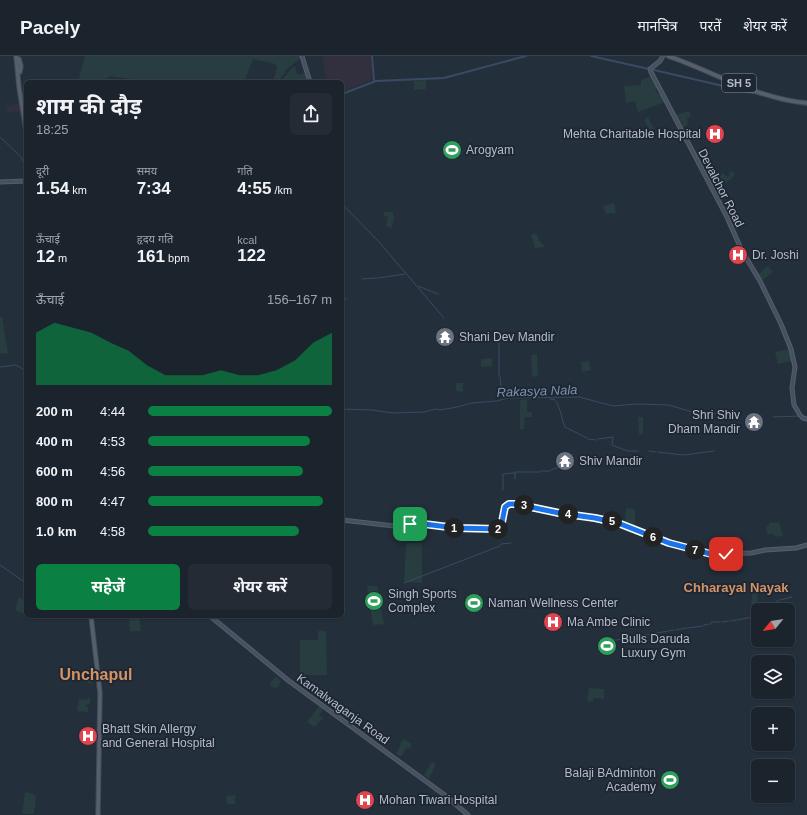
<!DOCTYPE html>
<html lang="hi">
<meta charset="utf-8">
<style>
body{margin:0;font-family:Helvetica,"Noto Sans Devanagari",sans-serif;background:#242b35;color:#f1f3f6;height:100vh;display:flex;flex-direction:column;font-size:15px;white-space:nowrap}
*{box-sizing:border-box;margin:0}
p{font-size:13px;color:#a0a4aa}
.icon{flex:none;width:22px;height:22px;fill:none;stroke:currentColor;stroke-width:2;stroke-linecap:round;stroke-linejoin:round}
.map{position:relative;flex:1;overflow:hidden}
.drawer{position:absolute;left:24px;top:24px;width:320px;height:538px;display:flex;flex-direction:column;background:#1b232d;border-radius:6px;box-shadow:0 1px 3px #0004,0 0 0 1px #394049}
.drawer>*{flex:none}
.needle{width:26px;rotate:240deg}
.buttons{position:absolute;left:751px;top:547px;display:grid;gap:8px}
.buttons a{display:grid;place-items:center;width:44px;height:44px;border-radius:6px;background:#1b232d;box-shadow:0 1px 3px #0004,0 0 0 1px #394049;font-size:20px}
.pin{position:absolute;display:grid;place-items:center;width:34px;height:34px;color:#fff;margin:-17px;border-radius:8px;box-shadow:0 2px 6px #0006}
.km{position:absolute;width:20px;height:20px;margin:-10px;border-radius:50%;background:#222;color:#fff;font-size:11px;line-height:20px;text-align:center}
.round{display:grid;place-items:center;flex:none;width:42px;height:42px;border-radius:6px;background:#242b35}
.overview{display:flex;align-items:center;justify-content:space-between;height:68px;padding:0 12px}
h1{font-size:22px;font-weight:700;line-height:30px}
.stats{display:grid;grid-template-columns:repeat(3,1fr);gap:6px;height:68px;padding:4px 12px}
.stats div{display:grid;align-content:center}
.stats b{font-size:17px;font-weight:700}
.stats small{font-size:11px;font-weight:400}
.stats p{font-size:11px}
.chart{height:112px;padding:8px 12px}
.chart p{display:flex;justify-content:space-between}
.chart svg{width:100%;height:72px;margin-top:4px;fill:#0b8043;opacity:.7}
.primary-button{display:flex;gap:8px;margin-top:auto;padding:8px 12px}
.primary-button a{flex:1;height:46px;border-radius:6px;background:#0b8043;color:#fff;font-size:16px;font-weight:700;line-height:46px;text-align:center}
.primary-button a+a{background:#242b35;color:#f1f3f6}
ul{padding:0 12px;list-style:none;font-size:13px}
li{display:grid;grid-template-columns:64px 48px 1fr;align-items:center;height:30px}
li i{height:10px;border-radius:5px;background:#0b8043}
header{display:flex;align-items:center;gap:24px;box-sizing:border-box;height:56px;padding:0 20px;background:#1b232d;border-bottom:1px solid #394049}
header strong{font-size:19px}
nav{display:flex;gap:22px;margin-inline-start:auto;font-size:14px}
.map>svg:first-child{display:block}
.medical{fill:#32303e}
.green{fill:#273d3f}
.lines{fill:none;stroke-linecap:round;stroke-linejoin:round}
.stream{stroke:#394a63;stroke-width:1}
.canal{stroke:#394a63;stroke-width:2}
.secondary-casing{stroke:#565f6b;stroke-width:5}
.primary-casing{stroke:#414a56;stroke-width:5.5}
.secondary{stroke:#465060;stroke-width:3}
.primary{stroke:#56606d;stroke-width:3.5}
.route-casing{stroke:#fff;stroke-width:8}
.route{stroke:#1a73e8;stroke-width:5}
.labels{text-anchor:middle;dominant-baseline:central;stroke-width:3.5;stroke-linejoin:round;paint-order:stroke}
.shield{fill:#1d2632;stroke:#878f9b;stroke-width:1}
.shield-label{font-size:11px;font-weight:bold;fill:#b4bcc8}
.poi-label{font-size:12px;fill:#b4bcc8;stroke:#1d2632;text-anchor:start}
.street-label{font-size:12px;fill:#b4bcc8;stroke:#1d2632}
.water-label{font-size:13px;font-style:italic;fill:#7c92af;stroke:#1d2632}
.neighbourhood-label{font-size:13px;font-weight:bold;fill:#d29465;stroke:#1d2632}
.district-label{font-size:16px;font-weight:bold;fill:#d29465;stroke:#1d2632}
</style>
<header>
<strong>Pacely</strong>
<nav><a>मानचित्र</a><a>परतें</a><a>शेयर करें</a></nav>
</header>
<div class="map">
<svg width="807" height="759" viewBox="0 0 807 759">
<rect width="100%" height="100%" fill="#242f3c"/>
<path class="medical" d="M 322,0 L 371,0 L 372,22 L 370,25 L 342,35 L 342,26 L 323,26 L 322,24 L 326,22 Z
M 20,47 L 21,55 L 7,56 L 6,51 Z"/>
<path class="green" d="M 85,0 L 300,0 L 301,2 L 288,12 L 280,23 L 273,26 L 277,11 L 275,8 L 253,3 L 244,26 L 150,26 L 110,20 L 102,26 L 78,26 Z
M 295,10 L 297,19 L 305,17 L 307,26 L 278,26 C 285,23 288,14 295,10 Z
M 651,20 L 657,31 L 655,33 L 658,38 L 660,37 L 665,46 L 638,56 L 635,45 L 626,47 L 624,30 L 641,29 L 641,24 Z
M 426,24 L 426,33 L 414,34 L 414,25 Z
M 689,55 L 691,60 L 687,62 L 688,69 L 684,71 L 682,70 L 682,67 L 679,67 L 675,59 Z
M 648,61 L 654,73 L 650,75 L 644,64 Z
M 731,115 L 735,118 L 731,123 L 716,133 L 715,132 L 713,133 L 712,131 L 714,130 L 712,125 L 713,121 L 721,116 L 728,121 Z
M 614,147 L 616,157 L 606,158 L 603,150 Z
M 384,156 L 393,156 L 394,163 L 391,173 L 386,169 L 388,161 L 384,160 Z
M 536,177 L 540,186 L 545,190 L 544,191 L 535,192 L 531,179 Z
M 767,210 L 773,216 L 763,224 L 758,219 Z
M 0,261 L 2,261 L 8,298 L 0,297 Z
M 790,293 L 793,305 L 778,308 L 775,296 Z
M 531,299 L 537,299 L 538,320 L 532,321 Z
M 492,302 L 492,310 L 481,311 L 481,303 Z
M 589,305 L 591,314 L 582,316 L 581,306 Z
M 456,327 L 463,327 L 463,336 L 456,335 Z
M 527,343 L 527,356 L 532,356 L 532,361 L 525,361 L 524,373 L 520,373 L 520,344 Z
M 638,361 L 643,361 L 643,378 L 639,378 Z
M 626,452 L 635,453 L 635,473 L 625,468 Z
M 779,466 L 783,480 L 775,481 L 774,478 L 767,478 L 766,471 L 769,470 L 769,467 Z
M 406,487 L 422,487 L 422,527 L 404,526 Z
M 367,530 L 377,530 L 378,536 L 373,536 L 373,538 L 378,538 L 384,568 L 373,569 Z
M 752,537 L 758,537 L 757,551 L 751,550 Z
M 19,541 L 26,545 L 25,558 L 15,554 Z
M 129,560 L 139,560 L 141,575 L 130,575 Z
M 318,575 L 326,575 L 327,619 L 300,619 L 300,584 L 318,584 Z
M 89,611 L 92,614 L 93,619 L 92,628 L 85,626 Z
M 276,620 L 281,626 L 278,631 L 274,632 L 269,629 Z
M 589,632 L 604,633 L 604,643 L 593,642 L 593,646 L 587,645 Z
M 88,641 L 90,642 L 90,648 L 86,649 L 86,651 L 88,651 L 88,656 L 77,655 L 79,643 L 87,644 Z
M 319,650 L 323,653 L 319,659 L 323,662 L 314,671 L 307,666 Z
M 403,683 L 412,688 L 410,692 L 406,692 L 401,701 L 396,698 Z
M 432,706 L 436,708 L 429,723 L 424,719 Z
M 25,736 L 34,738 L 34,740 L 36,740 L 34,758 L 22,758 Z
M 235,738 L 236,742 L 235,742 L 235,748 L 227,748 L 226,740 L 235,739 Z"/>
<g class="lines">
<path class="stream" d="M 0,81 L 21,101 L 26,111
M 342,148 L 380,187 L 444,262
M 378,222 L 405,218
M 362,223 L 377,222
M 418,230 L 438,238
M 342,241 L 347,243
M 499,279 L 499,320
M 0,311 L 16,309 L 26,315
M 500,321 L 501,331
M 501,333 L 545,332 L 546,340
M 550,343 L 555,344
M 556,345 C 561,354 561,361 565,371 L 587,382
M 342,353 L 372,354 L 393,357 L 424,356 L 435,353 L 440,354 L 457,351 L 472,347 L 497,345 L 508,342 L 579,341 L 613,350 L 636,348 L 669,349 L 702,359 L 730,356
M 773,361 L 799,360 L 802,364 L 807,365
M 588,383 L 596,384
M 598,383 L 613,381 L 612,389 L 614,390 L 628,395
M 629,395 L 638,395
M 649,395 L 656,396
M 658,396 L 683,399
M 684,399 L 714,395
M 560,410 L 566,409
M 551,414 L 559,411
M 541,415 L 550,415
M 515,423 L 515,416 L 540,416
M 503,434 L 503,418 L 514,417
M 501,489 L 501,488 L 511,487
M 0,509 L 26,527
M 404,527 L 500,490
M 780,544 L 792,541
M 764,554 L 779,544
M 737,564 L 758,560
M 731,565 L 736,564
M 722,566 L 729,565
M 711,568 L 711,566 L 720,566
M 704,569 L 709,568
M 688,572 L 703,570
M 676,574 L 687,572
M 623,583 L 674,574
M 612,585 L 622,583"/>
<path class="canal" d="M 372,0 L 374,25 L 373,26
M 591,0 L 649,13
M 654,14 L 762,39
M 342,38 L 376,25 L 444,22 L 526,0
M 782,45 L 807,49"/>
<g class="secondary-casing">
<path id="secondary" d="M 302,0 L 310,26
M 663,0 L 660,5 L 650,13 L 651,16 L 726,159 L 742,195 L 760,225 L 781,268 L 791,293 L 795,311 L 792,332 L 794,349 L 800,359 L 803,362 L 807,363
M 0,126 L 26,125
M 342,464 L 394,470 L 417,468 L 449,472 L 499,473 L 501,471 L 505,451 L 509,449 L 516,448 L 559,457 L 595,462 L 618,467 L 669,487 L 711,498 L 751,497 L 765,494 L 796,492 L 807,489
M 210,560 L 289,625 L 446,740 L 468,759"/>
</g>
<g class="primary-casing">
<path id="primary" d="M 16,0 L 19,31 L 26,75
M 668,0 C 714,16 758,43 807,47
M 19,3 L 21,10 L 20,16
M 91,560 L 100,637 L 98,759"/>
</g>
<use href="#secondary" class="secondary"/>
<use href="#primary" class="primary"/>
</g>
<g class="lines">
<g class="route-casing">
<path id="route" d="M 410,468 L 424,468 L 456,472 L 499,473 L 501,471 L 505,451 L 509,448 L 516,448 L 559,457 L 595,462 L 618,467 L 669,487 L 711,498 L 726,498"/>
</g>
<use href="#route" class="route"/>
</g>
<defs>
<g id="hospital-disc" transform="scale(1)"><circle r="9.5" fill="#e0444e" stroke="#1d2632"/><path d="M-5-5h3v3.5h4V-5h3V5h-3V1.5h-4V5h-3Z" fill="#fff"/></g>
<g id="stadium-disc" transform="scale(1)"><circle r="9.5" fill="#2e9e5b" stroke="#1d2632"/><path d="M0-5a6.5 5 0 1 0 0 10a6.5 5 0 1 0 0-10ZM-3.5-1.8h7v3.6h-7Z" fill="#fff"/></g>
<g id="temple-disc" transform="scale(1)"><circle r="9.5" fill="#6b7280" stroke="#1d2632"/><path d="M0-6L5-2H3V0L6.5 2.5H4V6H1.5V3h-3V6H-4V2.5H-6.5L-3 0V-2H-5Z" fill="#fff"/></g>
</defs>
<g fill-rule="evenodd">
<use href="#hospital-disc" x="715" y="78"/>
<use href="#stadium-disc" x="452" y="94"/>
<use href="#hospital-disc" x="738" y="199"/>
<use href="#temple-disc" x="445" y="281"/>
<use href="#temple-disc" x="754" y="366"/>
<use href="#temple-disc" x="565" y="405"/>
<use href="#stadium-disc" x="374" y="545"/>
<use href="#stadium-disc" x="474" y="547"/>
<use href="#hospital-disc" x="553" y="566"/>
<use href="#stadium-disc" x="607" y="590"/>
<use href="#hospital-disc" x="88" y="680"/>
<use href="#stadium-disc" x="670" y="724"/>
<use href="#hospital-disc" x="365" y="744"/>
</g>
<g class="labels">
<rect class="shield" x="722" y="18" width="34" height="18" rx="3"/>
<g class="shield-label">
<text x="739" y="27">SH 5</text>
</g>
<g class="poi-label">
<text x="701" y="78" text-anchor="end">Mehta Charitable Hospital</text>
<text x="466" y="94">Arogyam</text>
<text x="752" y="199">Dr. Joshi</text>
<text x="459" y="281">Shani Dev Mandir</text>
<text x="740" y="359" text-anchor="end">Shri Shiv<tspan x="740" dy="14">Dham Mandir</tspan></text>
<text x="579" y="405">Shiv Mandir</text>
<text x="388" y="538">Singh Sports<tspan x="388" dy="14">Complex</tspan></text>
<text x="488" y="547">Naman Wellness Center</text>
<text x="567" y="566">Ma Ambe Clinic</text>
<text x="621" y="583">Bulls Daruda<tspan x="621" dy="14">Luxury Gym</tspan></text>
<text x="102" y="673">Bhatt Skin Allergy<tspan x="102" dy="14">and General Hospital</tspan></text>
<text x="656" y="717" text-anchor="end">Balaji BAdminton<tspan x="656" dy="14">Academy</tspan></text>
<text x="379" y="744">Mohan Tiwari Hospital</text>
</g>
<g class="street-label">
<text transform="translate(721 132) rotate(63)">Devalchor Road</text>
<text transform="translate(343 653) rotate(36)">Kamalwaganja Road</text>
</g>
<g class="water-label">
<text transform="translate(537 335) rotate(-2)">Rakasya Nala</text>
</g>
<g class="neighbourhood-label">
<text x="736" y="531">Chharayal Nayak</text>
</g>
<g class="district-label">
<text x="96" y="618">Unchapul</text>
</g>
</g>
</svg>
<div class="buttons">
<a><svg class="needle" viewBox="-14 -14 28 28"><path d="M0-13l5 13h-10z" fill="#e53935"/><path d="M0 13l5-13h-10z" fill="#a0a4aa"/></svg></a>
<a><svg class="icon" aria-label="layers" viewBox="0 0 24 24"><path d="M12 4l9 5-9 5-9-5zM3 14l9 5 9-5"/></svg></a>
<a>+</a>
<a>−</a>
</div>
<div class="pin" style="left:410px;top:468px;background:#1e9e55"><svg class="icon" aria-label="arrive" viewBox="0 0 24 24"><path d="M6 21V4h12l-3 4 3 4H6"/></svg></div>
<div class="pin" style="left:726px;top:498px;background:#d93025"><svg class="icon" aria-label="check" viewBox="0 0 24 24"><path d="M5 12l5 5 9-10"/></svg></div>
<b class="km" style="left:454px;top:472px">1</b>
<b class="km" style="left:498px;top:473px">2</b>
<b class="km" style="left:524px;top:449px">3</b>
<b class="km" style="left:568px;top:458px">4</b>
<b class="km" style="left:612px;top:465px">5</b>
<b class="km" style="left:653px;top:481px">6</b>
<b class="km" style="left:695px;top:494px">7</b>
<section class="drawer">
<div class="overview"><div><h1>शाम की दौड़</h1><p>18:25</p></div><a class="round"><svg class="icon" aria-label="share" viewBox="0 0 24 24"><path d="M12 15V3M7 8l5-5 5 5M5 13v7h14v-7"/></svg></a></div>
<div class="stats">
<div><p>दूरी</p><b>1.54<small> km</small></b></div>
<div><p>समय</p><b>7:34</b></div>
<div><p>गति</p><b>4:55<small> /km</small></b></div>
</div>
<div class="stats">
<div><p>ऊँचाई</p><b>12<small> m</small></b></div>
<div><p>हृदय गति</p><b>161<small> bpm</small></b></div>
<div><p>kcal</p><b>122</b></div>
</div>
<div class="chart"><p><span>ऊँचाई</span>156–167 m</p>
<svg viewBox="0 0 160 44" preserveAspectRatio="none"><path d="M0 44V12L10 6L20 9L30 12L40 18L50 23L60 32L70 38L80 38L90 38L100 35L110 38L120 38L130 35L140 29L150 18L160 12V44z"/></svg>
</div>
<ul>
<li><b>200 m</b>4:44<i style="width:100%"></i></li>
<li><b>400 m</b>4:53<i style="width:88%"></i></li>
<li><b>600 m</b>4:56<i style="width:84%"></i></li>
<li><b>800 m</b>4:47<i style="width:95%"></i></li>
<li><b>1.0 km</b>4:58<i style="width:82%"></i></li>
</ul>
<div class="primary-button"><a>सहेजें</a><a>शेयर करें</a></div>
</section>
</div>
